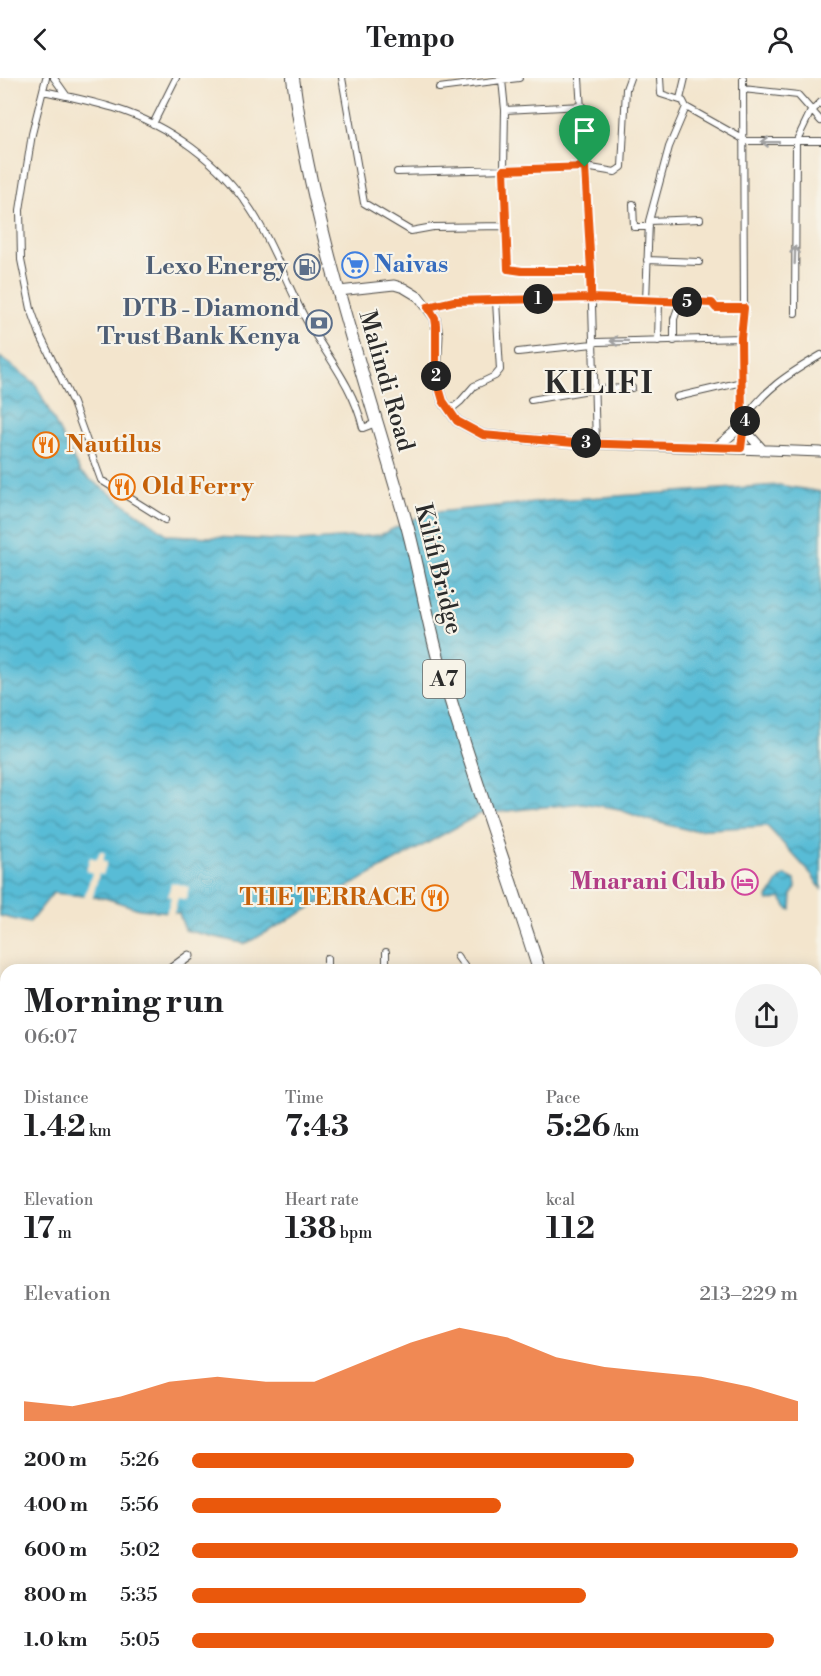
<!DOCTYPE html>
<meta charset="utf-8">
<style>
body{margin:0;font-family:"Libre Bodoni",serif;background:#f2f2f2;color:#202124;height:100vh;display:flex;flex-direction:column;font-size:22px;white-space:nowrap}
*{box-sizing:border-box;margin:0}
p{font-size:20px;color:#757577}
.icon{flex:none;width:33px;height:33px;fill:none;stroke:currentColor;stroke-width:2;stroke-linecap:round;stroke-linejoin:round}
.map{position:relative;flex:1;overflow:hidden}
.details{position:absolute;left:0px;top:886px;width:822px;height:712px;display:flex;flex-direction:column;background:#fff;border-radius:18px 18px 0 0;box-shadow:0 3px 15px #0003}
.details>*{flex:none}
.pin{position:absolute;display:grid;place-items:center;width:51px;height:51px;color:#fff;margin:-62px -26px;border-radius:50% 50% 50% 0;rotate:-45deg;box-shadow:0 0 6px #0007}
.pin .icon{rotate:45deg}
.km{position:absolute;width:30px;height:30px;margin:-15px;border-radius:50%;background:#222;color:#fff;font-size:16px;line-height:30px;text-align:center}
.round{display:grid;place-items:center;flex:none;width:63px;height:63px;border-radius:32px;background:#f2f2f2}
.head{display:flex;align-items:center;justify-content:space-between;height:102px;padding:0 24px}
h1{font-size:33px;font-weight:700;line-height:45px}
.figures{display:grid;grid-template-columns:repeat(3,1fr);gap:9px;height:102px;padding:6px 24px}
.figures div{display:grid;align-content:center}
.figures b{font-size:30px;font-weight:700}
.figures small{font-size:16px;font-weight:400}
.figures p{font-size:16px}
.chart{height:168px;padding:12px 24px}
.chart p{display:flex;justify-content:space-between}
.chart svg{width:100%;height:108px;margin-top:6px;fill:#ea580c;opacity:.7}
ul{padding:0 24px;list-style:none;font-size:20px}
li{display:grid;grid-template-columns:96px 72px 1fr;align-items:center;height:45px}
li i{height:15px;border-radius:8px;background:#ea580c}
header{display:flex;justify-content:space-between;align-items:center;height:78px;padding:0 24px;background:#fff;font-size:27px;font-weight:700}
.map>svg:first-child{display:block}
.water{fill:url(#water-waves);stroke:#427480;stroke-width:1.5}
.pier{fill:#f3e5cd}
.lines{fill:none;stroke-linecap:round;stroke-linejoin:round}
.street-casing{stroke:#494743;stroke-width:8}
.secondary-casing{stroke:#494743;stroke-width:11}
.highway-casing{stroke:#494743;stroke-width:14}
.street{stroke:#fff;stroke-width:6}
.secondary{stroke:#fff;stroke-width:9}
.highway{stroke:#fff;stroke-width:12}
.oneway{stroke:#a0a0a0}
.route-casing{stroke:#fff;stroke-width:12}
.route{stroke:#ea580c;stroke-width:8}
.labels{text-anchor:middle;dominant-baseline:central;stroke-width:4.5;stroke-linejoin:round;paint-order:stroke}
.shield{fill:#f7f3e8;stroke:#686764;stroke-width:1.5}
.shield-label{font-size:22px;font-weight:bold;fill:#2b2b2b}
.shop-label{font-size:24px;font-weight:bold;fill:#366cbe;stroke:#f7f3e8;text-anchor:start}
.service-label{font-size:24px;font-weight:bold;fill:#4e5e75;stroke:#f7f3e8;text-anchor:end}
.street-label{font-size:24px;fill:#2b2b2b;stroke:#f7f3e8}
.food-label{font-size:24px;font-weight:bold;fill:#c56008;stroke:#f7f3e8;text-anchor:start}
.hotel-label{font-size:24px;font-weight:bold;fill:#b23c85;stroke:#f7f3e8;text-anchor:end}
.district-label{font-size:30px;font-weight:bold;letter-spacing:1.5px;fill:#2b2b2b;stroke:#f7f3e8}
</style>
<header><svg class="icon" aria-label="back" viewBox="0 0 24 24"><path d="M15 5l-7 7 7 7"/></svg>Tempo<svg class="icon" aria-label="person" viewBox="0 0 24 24"><circle cx="12" cy="8" r="4"/><path d="M4 21q1-7 8-7t8 7"/></svg></header>
<div class="map">
<svg width="821" height="1598" viewBox="0 0 821 1598">
<defs>
<pattern id="water-waves" width="16" height="10" patternUnits="userSpaceOnUse" patternTransform="scale(1.5)"><rect width="16" height="10" fill="#58bcd6"/><path d="M0 5q4-4 8 0t8 0" fill="none" stroke="#4999ae"/></pattern>
</defs>
<rect width="100%" height="100%" fill="#f7f3e8"/>
<filter id="ink" filterUnits="userSpaceOnUse"><feTurbulence type="fractalNoise" baseFrequency=".0167" numOctaves="2"/><feDisplacementMap in="SourceGraphic" scale="12" xChannelSelector="R" yChannelSelector="G"/><feConvolveMatrix kernelMatrix="1 2 1 2 8 2 1 2 1" color-interpolation-filters="sRGB"/></filter>
<filter id="wash" filterUnits="userSpaceOnUse"><feTurbulence type="fractalNoise" baseFrequency=".008" numOctaves="4" result="noise"/><feDisplacementMap in="SourceGraphic" scale="24" xChannelSelector="R" yChannelSelector="G"/><feGaussianBlur stdDeviation="1.35" result="paint"/><feColorMatrix in="noise" values="0 0 0 0 0 0 0 0 0 0 0 0 0 0 0 0 0 1.4 0 .05"/><feComposite in="paint" operator="in"/></filter>
<g filter="url(#wash)">
<rect width="100%" height="100%" fill="#f3e5cd"/>
<path class="water" d="M 0,279 L 35,305 L 80,394 L 168,457 L 299,463 L 380,457 L 427,435 L 558,422 L 779,407 L 821,414 L 821,811 L 812,797 L 767,748 L 689,752 L 648,742 L 614,730 L 582,725 L 480,736 L 245,866 L 185,852 L 179,835 L 139,831 L 105,820 L 53,815 L 29,845 L 0,838 Z
M 785,797 L 795,802 L 796,809 L 792,816 L 791,832 L 787,830 L 781,820 L 768,823 L 767,820 C 775,814 773,805 785,797 Z"/>
<path class="pier" d="M 100,773 L 105,775 L 103,783 L 107,784 L 103,797 L 99,796 L 92,822 L 84,820 L 92,795 L 86,793 L 90,779 L 97,781 Z
M 171,804 L 189,809 L 186,822 L 178,820 L 173,838 L 166,836 L 171,819 L 168,818 Z"/>
</g>
<g filter="url(#ink)">
<g class="lines">
<g class="street-casing">
<path id="street" d="M 46,0 L 32,56 L 20,132 L 21,182 L 31,231 L 41,259 L 73,325 L 101,402 L 165,442
M 54,0 L 66,17
M 342,0 L 364,125 L 411,153 L 433,149 L 506,148
M 519,0 L 502,2 L 505,32 L 582,28
M 579,0 L 591,193 L 596,366
M 660,0 L 661,16 L 683,23 L 686,29 L 743,61
M 439,10 L 502,2
M 743,11 L 798,17 L 821,43
M 43,13 C 67,18 91,23 114,30 C 169,47 220,84 251,132 C 273,165 285,203 304,238 C 325,276 353,307 363,350 L 376,345
M 680,21 L 685,0
M 505,32 L 504,91 L 508,191 L 522,193 L 591,193
M 153,46 L 176,0
M 743,63 L 821,63
M 397,94 L 585,89 L 615,94 L 622,89 L 626,11 L 630,0
M 633,126 L 634,149 L 649,149
M 649,143 L 700,141
M 647,182 L 699,184
M 646,223 L 649,143 L 669,69 L 686,29
M 428,229 L 455,223 L 570,220 L 705,224 L 715,226 L 716,230 L 744,230
M 795,235 L 796,64 L 810,35 L 821,24
M 658,263 L 659,223
M 674,263 L 674,241 L 680,224
M 518,274 L 593,266 L 597,264 L 741,260
M 677,319 L 742,304
M 531,322 L 595,311 L 632,310
M 449,333 L 460,324 L 474,308 L 495,298 L 500,292 L 496,223
M 743,344 L 741,260 L 744,237 L 743,0
M 743,344 C 762,312 790,295 821,277
M 741,370 L 744,349
M 386,874 L 386,892
M 457,878 L 467,892
M 327,892 L 327,880
M 0,986 L 6,987
M 0,1259 L 6,1261
M 816,1419 L 821,1422
M 0,1562 L 6,1564
M 229,1593 L 230,1598
M 505,1593 L 505,1598
M 717,1593 L 718,1598
M 333,1598 L 339,1593
M 578,1598 L 580,1593"/>
</g>
<g class="secondary-casing">
<path id="secondary" d="M 339,213 L 394,207 L 404,210 L 419,219 L 435,240 L 438,257 L 436,299 L 443,323 L 457,343 L 483,357 L 574,365 L 821,374
M 744,351 L 762,371
M 716,370 L 738,351
M 170,892 L 189,878
M 0,1438 L 6,1420"/>
</g>
<g class="highway-casing">
<path id="highway" d="M 293,0 C 313,153 366,302 408,451 C 420,496 427,542 440,587 C 470,690 507,790 539,892
M 605,1598 L 606,1593"/>
</g>
<use href="#street" class="street"/>
<use href="#secondary" class="secondary"/>
<use href="#highway" class="highway"/>
</g>
<defs><path id="oneway-shaft" d="M-6 0H5M1.5-3L5.5 0L1.5 3" fill="none" stroke-width="1.6" stroke-linecap="round" stroke-linejoin="round" transform="scale(1.5)"/></defs>
<g class="oneway">
<use href="#oneway-shaft" transform="translate(770 64) rotate(-179)"/>
<use href="#oneway-shaft" transform="translate(795 177) rotate(-88)"/>
<use href="#oneway-shaft" transform="translate(619 263) rotate(179)"/>
</g>
</g>
<g class="lines" filter="url(#ink)">
<g class="route-casing">
<path id="route" d="M 585,89 L 591,193 L 591,220 L 454,223 L 428,229 L 435,240 L 436,247 L 436,299 L 443,323 L 457,343 L 483,357 L 574,365 L 741,370 L 745,339 L 742,344 L 741,260 L 744,230 L 716,230 L 712,225 L 591,220 L 590,197 L 591,193 L 522,193 L 508,191 L 504,92 L 585,89"/>
</g>
<use href="#route" class="route"/>
</g>
<defs>
<g id="supermarket-ring" transform="scale(1.35)"><circle r="9.5" fill="#f7f3e8" stroke="#3f7fe0" stroke-width="1.5"/><path d="M-6-5.5h2.5l.6 2H6L4.5 2H-2.5L-4.4-4H-6ZM-1.5 3.2a1.3 1.3 0 1 0 .1 0ZM3 3.2a1.3 1.3 0 1 0 .1 0Z" fill="#3f7fe0"/></g>
<g id="fuel-ring" transform="scale(1.35)"><circle r="9.5" fill="#f7f3e8" stroke="#5c6f8a" stroke-width="1.5"/><path d="M-5.5-6h7V0h2V4h1.3V-2.5L3-4.5l.8-.8L6-3V5H2.5V1h-1V6h-7ZM-4.2-4.7v3.2H.2V-4.7Z" fill="#5c6f8a"/></g>
<g id="bank-ring" transform="scale(1.35)"><circle r="9.5" fill="#f7f3e8" stroke="#5c6f8a" stroke-width="1.5"/><path d="M-6-4H6V4H-6ZM0-2.3a2.3 2.3 0 1 0 0 4.6a2.3 2.3 0 1 0 0-4.6Z" fill="#5c6f8a"/></g>
<g id="restaurant-ring" transform="scale(1.35)"><circle r="9.5" fill="#f7f3e8" stroke="#e8710a" stroke-width="1.5"/><path d="M-5-6h1v4h1v-4h1v4h1v-4h1v5L-1.5 .5V6h-2V.5L-5-1ZM5-6V6H3V1.5H1.5Q1.5-4 5-6Z" fill="#e8710a"/></g>
<g id="hotel-ring" transform="scale(1.35)"><circle r="9.5" fill="#f7f3e8" stroke="#d1479c" stroke-width="1.5"/><path d="M-6-4.5h1.5V1H6V5H4.5V3h-9V5H-6ZM-4 0a1.8 1.8 0 1 1 3.6 0ZM.5 0V-2.5h3Q6-2.5 6 0Z" fill="#d1479c"/></g>
</defs>
<g fill-rule="evenodd">
<use href="#supermarket-ring" x="355" y="187"/>
<use href="#fuel-ring" x="307" y="189"/>
<use href="#bank-ring" x="319" y="245"/>
<use href="#restaurant-ring" x="46" y="367"/>
<use href="#restaurant-ring" x="122" y="409"/>
<use href="#hotel-ring" x="745" y="804"/>
<use href="#restaurant-ring" x="435" y="820"/>
</g>
<g class="labels">
<rect class="shield" x="423" y="582" width="42" height="38" rx="4.5"/>
<g class="shield-label">
<text x="444" y="601">A7</text>
</g>
<g class="shop-label">
<text x="374" y="187">Naivas</text>
</g>
<g class="service-label">
<text x="288" y="189">Lexo Energy</text>
<text x="300" y="231">DTB - Diamond<tspan x="300" dy="28">Trust Bank Kenya</tspan></text>
</g>
<g class="street-label">
<text transform="translate(386 303) rotate(74)">Malindi Road</text>
<text transform="translate(438 491) rotate(76)">Kilifi Bridge</text>
</g>
<g class="food-label">
<text x="66" y="367">Nautilus</text>
<text x="142" y="409">Old Ferry</text>
<text x="416" y="820" text-anchor="end">THE TERRACE</text>
</g>
<g class="hotel-label">
<text x="726" y="804">Mnarani Club</text>
</g>
<g class="district-label">
<text x="599" y="306">KILIFI</text>
</g>
</g>
</svg>
<div class="pin" style="left:585px;top:89px;background:#1e9e55"><svg class="icon" aria-label="arrive" viewBox="0 0 24 24"><path d="M6 21V4h12l-3 4 3 4H6"/></svg></div>
<b class="km" style="left:538px;top:221px">1</b>
<b class="km" style="left:436px;top:298px">2</b>
<b class="km" style="left:586px;top:365px">3</b>
<b class="km" style="left:745px;top:343px">4</b>
<b class="km" style="left:687px;top:224px">5</b>
<section class="details">
<div class="head"><div><h1>Morning run</h1><p>06:07</p></div><a class="round"><svg class="icon" aria-label="share" viewBox="0 0 24 24"><path d="M12 15V3M7 8l5-5 5 5M5 13v7h14v-7"/></svg></a></div>
<div class="figures">
<div><p>Distance</p><b>1.42<small> km</small></b></div>
<div><p>Time</p><b>7:43</b></div>
<div><p>Pace</p><b>5:26<small> /km</small></b></div>
</div>
<div class="figures">
<div><p>Elevation</p><b>17<small> m</small></b></div>
<div><p>Heart rate</p><b>138<small> bpm</small></b></div>
<div><p>kcal</p><b>112</b></div>
</div>
<div class="chart"><p><span>Elevation</span>213–229 m</p>
<svg viewBox="0 0 160 44" preserveAspectRatio="none"><path d="M0 44V36L10 38L20 34L30 28L40 26L50 28L60 28L70 20L80 12L90 6L100 10L110 18L120 22L130 24L140 26L150 30L160 36V44z"/></svg>
</div>
<ul>
<li><b>200 m</b>5:26<i style="width:73%"></i></li>
<li><b>400 m</b>5:56<i style="width:51%"></i></li>
<li><b>600 m</b>5:02<i style="width:100%"></i></li>
<li><b>800 m</b>5:35<i style="width:65%"></i></li>
<li><b>1.0 km</b>5:05<i style="width:96%"></i></li>
</ul>
</section>
</div>
